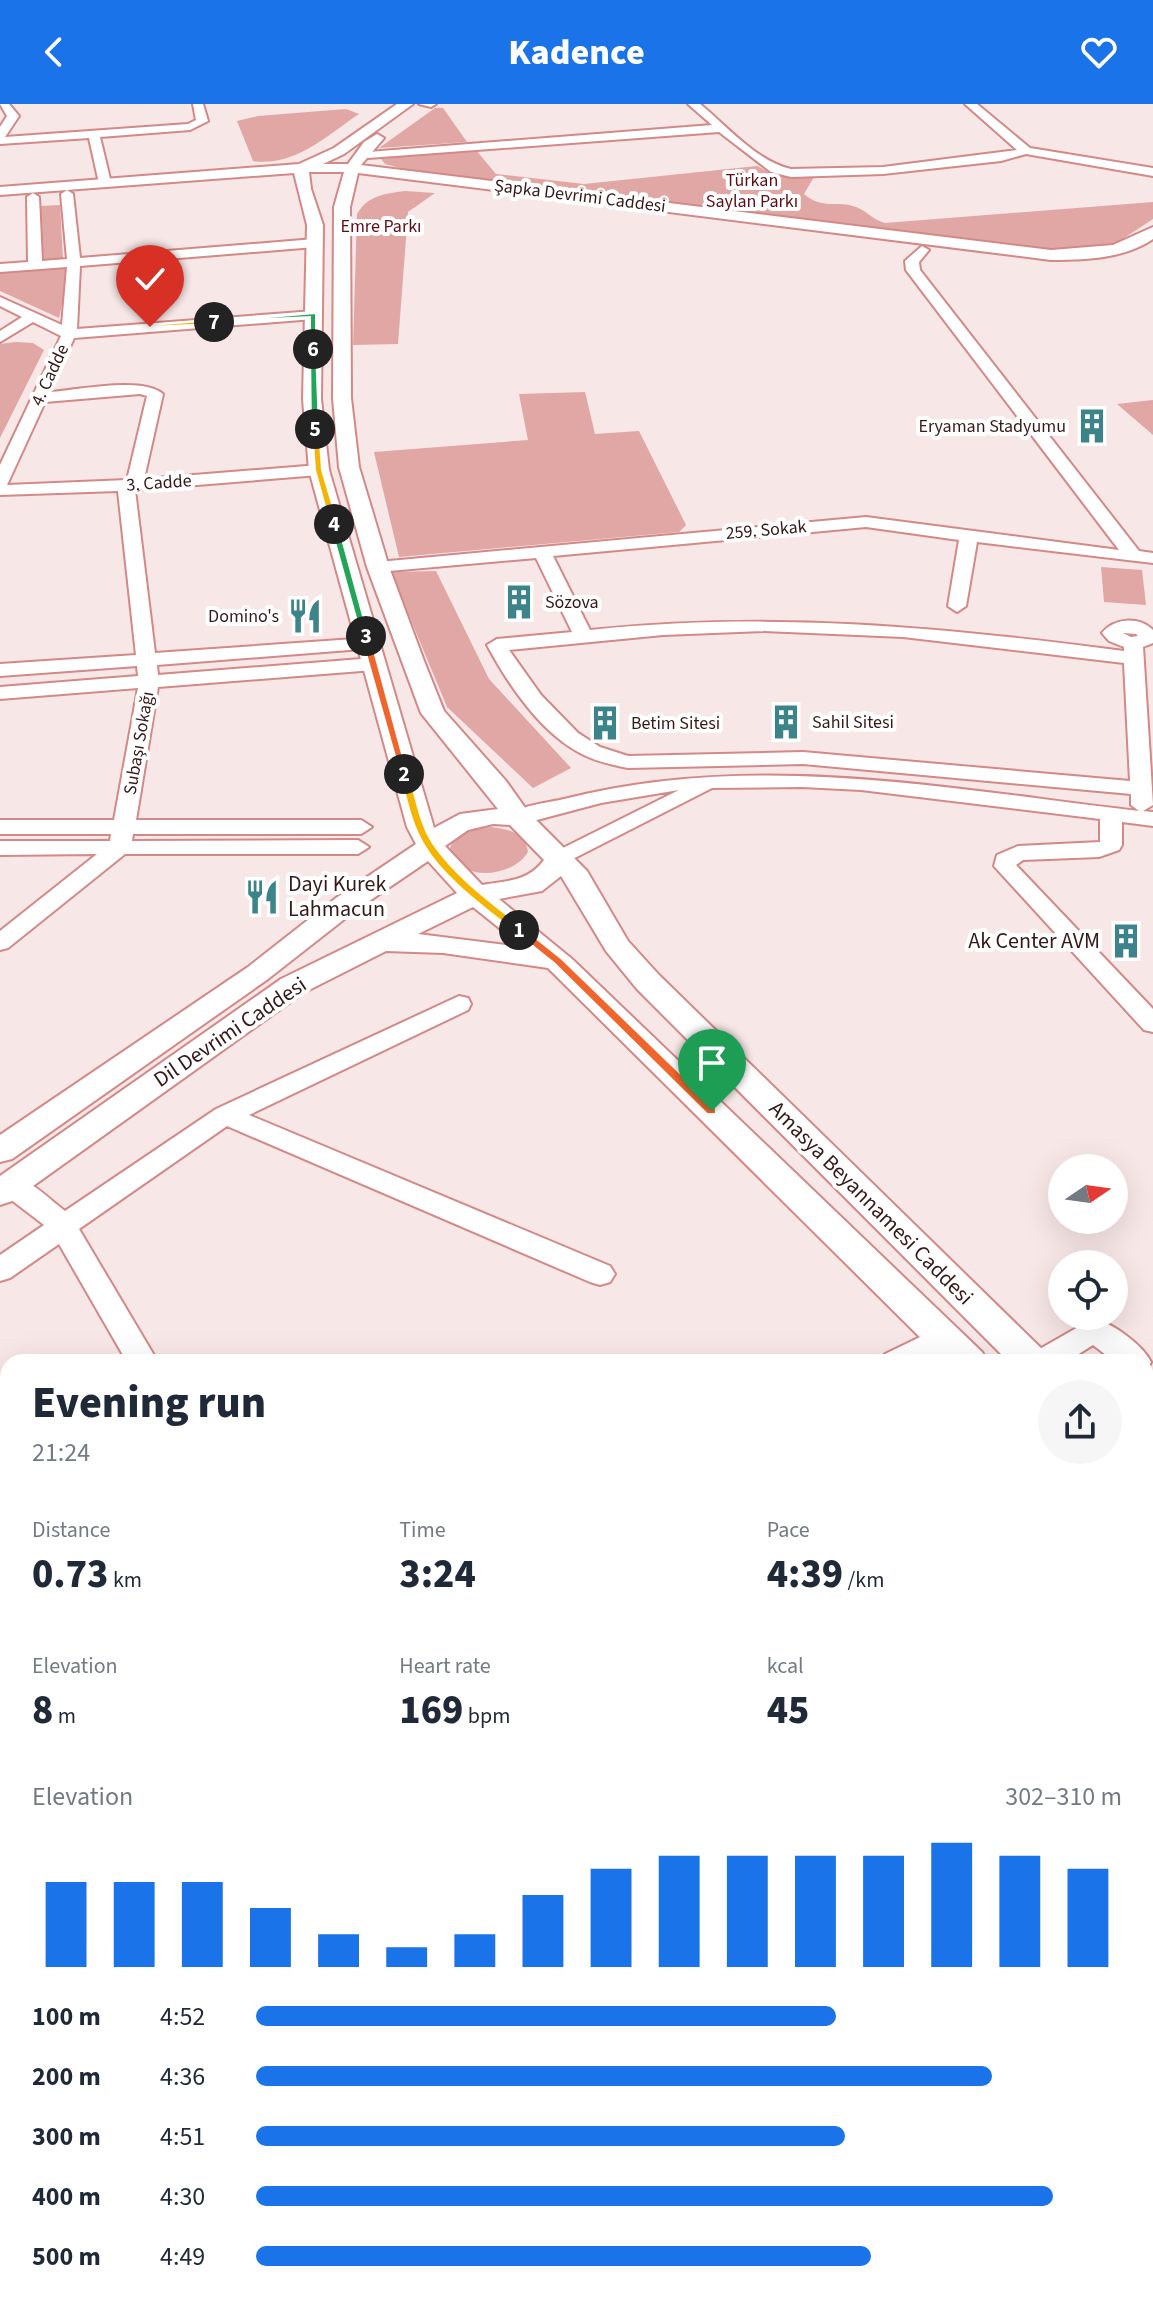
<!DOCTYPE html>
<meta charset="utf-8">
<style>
body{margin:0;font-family:"Source Sans 3",sans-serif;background:#f6f6f7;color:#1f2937;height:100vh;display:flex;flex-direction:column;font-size:30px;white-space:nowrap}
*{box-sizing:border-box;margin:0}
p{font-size:26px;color:#747a83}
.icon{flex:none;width:44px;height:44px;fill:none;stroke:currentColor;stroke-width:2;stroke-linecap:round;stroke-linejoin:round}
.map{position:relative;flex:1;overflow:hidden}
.sheet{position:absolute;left:0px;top:1250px;width:1154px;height:948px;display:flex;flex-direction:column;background:#fff;border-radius:24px 24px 0 0;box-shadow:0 8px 32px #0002}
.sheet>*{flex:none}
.needle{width:52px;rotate:77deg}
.tools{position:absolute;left:1048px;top:1050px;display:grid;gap:16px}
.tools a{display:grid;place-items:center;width:80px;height:80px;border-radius:50%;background:#fff;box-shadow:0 8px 32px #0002;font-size:40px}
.pin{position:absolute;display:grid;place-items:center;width:68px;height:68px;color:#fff;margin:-82px -34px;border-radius:50% 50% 50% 0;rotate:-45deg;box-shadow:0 0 8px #0007}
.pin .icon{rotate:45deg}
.km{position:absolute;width:40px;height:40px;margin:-20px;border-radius:50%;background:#222;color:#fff;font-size:22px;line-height:40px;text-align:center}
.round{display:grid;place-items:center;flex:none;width:84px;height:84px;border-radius:42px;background:#f6f6f7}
.headline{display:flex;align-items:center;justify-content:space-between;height:136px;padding:0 32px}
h1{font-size:44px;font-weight:800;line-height:60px}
.figures{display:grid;grid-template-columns:repeat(3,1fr);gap:12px;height:136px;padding:8px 32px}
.figures div{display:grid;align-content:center}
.figures b{font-size:40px;font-weight:800}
.figures small{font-size:22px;font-weight:400}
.figures p{font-size:22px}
.chart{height:224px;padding:16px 32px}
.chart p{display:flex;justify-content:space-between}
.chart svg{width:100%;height:144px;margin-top:8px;stroke:#1a73e8;stroke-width:6}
ul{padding:0 32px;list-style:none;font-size:26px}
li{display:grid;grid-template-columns:128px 96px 1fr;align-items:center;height:60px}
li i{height:20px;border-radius:10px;background:#1a73e8}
header{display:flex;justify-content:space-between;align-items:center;height:104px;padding:0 32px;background:#1a73e8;color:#fff;font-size:36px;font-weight:800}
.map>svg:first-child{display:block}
.built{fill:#fddad8}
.green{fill:#e1a7a5}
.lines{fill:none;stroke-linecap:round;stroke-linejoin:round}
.minor-casing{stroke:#d28987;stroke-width:4}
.major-casing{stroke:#d28987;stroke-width:4}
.minor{fill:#fff;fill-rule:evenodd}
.major{fill:#fff;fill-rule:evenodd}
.split-1{fill:#f0652b;stroke:#fff;stroke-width:2}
.split-2{fill:#f5b400;stroke:#fff;stroke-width:2}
.split-3{fill:#f0652b;stroke:#fff;stroke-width:2}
.split-4{fill:#22a559;stroke:#fff;stroke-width:2}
.split-5{fill:#f5b400;stroke:#fff;stroke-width:2}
.split-6{fill:#22a559;stroke:#fff;stroke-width:2}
.split-7{fill:#22a559;stroke:#fff;stroke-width:2}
.split-8{fill:#f5b400;stroke:#fff;stroke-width:2}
.labels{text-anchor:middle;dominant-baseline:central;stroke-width:8;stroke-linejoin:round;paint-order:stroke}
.far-park-label{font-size:18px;fill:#5e0d16;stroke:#fff}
.far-street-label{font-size:18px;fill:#361a19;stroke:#fff}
.far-poi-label{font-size:18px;fill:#361a19;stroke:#fff;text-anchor:start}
.poi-label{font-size:22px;fill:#361a19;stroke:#fff;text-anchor:start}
.street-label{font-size:22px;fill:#361a19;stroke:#fff}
</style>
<header><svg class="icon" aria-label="back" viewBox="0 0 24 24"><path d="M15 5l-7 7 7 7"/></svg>Kadence<svg class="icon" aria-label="heart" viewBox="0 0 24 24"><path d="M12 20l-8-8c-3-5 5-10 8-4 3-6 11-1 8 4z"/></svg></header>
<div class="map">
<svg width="1153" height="2198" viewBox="0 0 1153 2198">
<rect width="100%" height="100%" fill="#f7e7e6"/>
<path class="built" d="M 8,1875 L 8,2190 L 635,2190 L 639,2198 L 0,2198 L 0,1883 Z"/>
<path class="green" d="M 435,4 L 443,4 L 467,38 L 379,44 Z
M 346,5 L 359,10 C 326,32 295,63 253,57 L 237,17 L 258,12 Z
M 475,45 L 496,70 L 584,80 L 757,62 L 771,69 L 814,73 L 804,90 C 822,106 838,96 856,103 C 867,107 873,116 885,119 L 1153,98 L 1153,115 L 1115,140 L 1090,146 L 1031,144 L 407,66 L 385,60 L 381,55 Z
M 405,87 L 435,89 L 408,108 L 398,240 L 353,241 L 357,110 C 368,91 385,90 405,87 Z
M 60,101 L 63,155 L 42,157 L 39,102 Z
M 65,164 L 66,182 L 59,214 L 0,187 L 0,168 Z
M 15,238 L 33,239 L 44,246 L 0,334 L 0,240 Z
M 585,288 L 595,330 L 639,327 L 686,421 L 679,428 L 399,453 L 374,348 L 528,336 L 519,290 Z
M 1153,296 L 1153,331 L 1117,300 Z
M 1101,463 L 1142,466 L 1146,501 L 1104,498 Z
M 436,467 L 489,575 L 571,664 L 533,684 L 447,603 L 391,468 Z
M 491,723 C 508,725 526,729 528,748 C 517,767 484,775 464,764 C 459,761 454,755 450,751 C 448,729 473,724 491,723 Z"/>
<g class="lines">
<g class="minor-casing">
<path id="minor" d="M 0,0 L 9,0 L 19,12 L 5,33 L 188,20 L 196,16 L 193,0 L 203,0 L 208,17 L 190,26 L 100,33 L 111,79 L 105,83 L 99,79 L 89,34 L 0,40 L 0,23 L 7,12 Z
M 419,0 L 436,0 L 431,3 Z
M 688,0 L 700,0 C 727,22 756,57 791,65 L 883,63 L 1017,46 L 965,0 L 977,0 L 1030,44 L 1153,64 L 1153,72 L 1026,50 L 1001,57 L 883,70 L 791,73 L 771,68 L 719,28 L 368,54 L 362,51 L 368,48 L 712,21 Z
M 67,86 L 73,90 L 80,154 L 315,135 L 322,139 L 315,143 L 80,162 L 77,225 L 314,207 L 321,211 L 314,215 L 74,234 L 50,288 C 77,286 143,272 163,290 L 144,375 L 319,361 L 327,366 L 319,371 L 135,386 L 155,549 L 368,534 L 375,536 L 378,540 L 375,544 L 157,561 L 158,571 L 374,554 L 384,560 L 374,566 L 158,583 L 136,716 L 361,716 L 372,723 L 361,730 L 133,730 L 132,737 L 358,736 L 369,743 L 358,750 L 125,750 L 8,844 L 0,846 L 0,827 L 97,750 L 0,751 L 0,737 L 110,737 L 111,730 L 0,730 L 0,716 L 114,716 L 138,584 L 0,595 L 0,583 L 138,572 L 137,562 L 0,572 L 0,560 L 136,551 L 118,387 L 0,391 L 0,361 L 61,232 L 33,218 L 0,238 L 0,227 L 22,213 L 0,202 L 0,193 L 62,221 L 67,163 L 0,168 L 0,160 L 28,158 L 27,93 L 33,89 L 39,93 L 42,157 L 67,155 L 61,90 ZM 140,290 L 147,292 L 127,376 L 7,381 L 45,298 Z
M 922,142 L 929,146 L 919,158 L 920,166 L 1139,447 L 1153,449 L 1153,459 L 977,438 L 966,502 L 957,508 L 948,502 L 959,436 L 866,423 L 553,452 L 590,526 C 774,507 941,523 1124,547 L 1124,543 L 1109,537 L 1102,529 C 1114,514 1139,512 1153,526 L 1153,539 L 1143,543 L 1153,701 L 1143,707 L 1153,708 L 1153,722 L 1122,718 L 1122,741 L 1119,746 L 1099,753 L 1023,756 L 1016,761 L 1153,905 L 1153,928 L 1144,926 L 994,762 L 997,751 L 1018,742 L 1100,738 L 1100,715 L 861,686 L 802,683 L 712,684 L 559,762 L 551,760 L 548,755 L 551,750 L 679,686 L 601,699 L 518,721 L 507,714 C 517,701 548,699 564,695 C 755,646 947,685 1139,707 L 1131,701 L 1131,690 L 803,660 L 628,664 C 612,661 595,657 580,649 C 540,628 508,580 487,541 L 497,535 L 572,528 L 536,454 L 378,468 L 369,463 L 378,458 L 866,413 L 1119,446 L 906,166 L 905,157 ZM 764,527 L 903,533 L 1124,559 L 1130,677 L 803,648 L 628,652 L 600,643 L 578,629 L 541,591 L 509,546 L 663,531 ZM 1123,529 L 1136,530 L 1138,532 L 1131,533 Z
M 459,892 L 468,894 L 471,900 L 468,906 L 249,1011 L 610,1162 L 615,1170 L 610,1178 L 600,1181 L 590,1178 L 227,1022 L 79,1125 L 158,1258 L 127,1258 L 59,1140 L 10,1174 L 0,1177 L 0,1151 L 44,1121 L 1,1088 L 1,1074 C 24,1067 47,1094 65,1107 L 216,1005 Z
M 1094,1214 C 1113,1220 1142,1240 1151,1258 L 1147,1266 L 1146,1258 L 1115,1258 L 1093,1241 L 1066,1258 L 1027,1258 L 1031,1250 Z
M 943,1222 L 954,1225 L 958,1233 C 943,1260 907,1258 881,1258 L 885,1250 Z
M 1146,1550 L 1153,1553 L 1153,1587 L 1146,1584 Z
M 8,1832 L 8,1876 L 0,1879 L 0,1835 Z
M 649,2190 L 695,2190 L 699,2198 L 653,2198 Z"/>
</g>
<g class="major-casing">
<path id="major" d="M 397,0 L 413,0 L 344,50 L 323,60 L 348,60 L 364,38 L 377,30 L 384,34 L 361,61 L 1051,146 L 1113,141 L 1153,123 L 1153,135 C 1123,155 1086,156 1051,156 L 358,69 L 350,103 L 351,294 L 359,363 L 389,463 L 424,557 L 444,607 L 506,677 L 528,708 L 587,767 L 628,837 L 659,871 L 1045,1248 L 1051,1258 L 1009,1258 L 637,885 L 606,847 L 561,772 L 542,787 L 499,795 L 572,855 L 982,1248 L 988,1258 L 945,1258 L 548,864 L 443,849 L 386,847 L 303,889 L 12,1097 L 0,1101 L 0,1072 L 281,875 L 457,789 L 428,757 L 356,806 L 268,875 L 12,1055 L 0,1058 L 0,1031 L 248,863 L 336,794 L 416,740 L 407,723 L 309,366 L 303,295 L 307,121 L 294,69 L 0,91 L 0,83 L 299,60 L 334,44 ZM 309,68 L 344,68 L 334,103 L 333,294 L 339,363 L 367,463 L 421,609 L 498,705 L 460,710 L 434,724 L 329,366 L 321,295 L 323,121 L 311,85 ZM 493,720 L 510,721 L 544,756 C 529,777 507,777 482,781 L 445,742 L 468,726 ZM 473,803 L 523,843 L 418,830 Z
M 1146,1337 L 1153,1340 L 1153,1374 L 1146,1371 Z
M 1146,1392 L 1153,1395 L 1153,1432 L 1146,1429 Z"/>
</g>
<use href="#minor" class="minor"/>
<use href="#major" class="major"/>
</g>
<path class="split-1" d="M 515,823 L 522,823 L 562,855 L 716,1004 L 716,1010 L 707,1010 L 554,859 L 515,828 Z"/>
<path class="split-2" d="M 404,667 L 409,670 C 416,693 420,721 434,741 C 457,774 492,799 522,823 L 522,828 L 515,828 C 485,804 443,774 424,741 C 411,720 406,693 400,670 Z"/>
<path class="split-3" d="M 366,529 L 370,532 L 408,672 L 400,670 L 361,532 Z"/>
<path class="split-4" d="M 334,417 L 338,420 L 369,534 L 361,532 L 330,420 Z"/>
<path class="split-5" d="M 312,324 L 319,325 L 322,366 L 338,420 L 334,422 L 330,420 L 315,366 Z"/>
<path class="split-6" d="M 313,243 L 316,245 L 319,325 L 315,328 L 311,325 L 310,245 Z"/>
<path class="split-7" d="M 316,209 L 316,245 L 313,247 L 310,245 L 310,213 L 210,218 Z"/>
<path class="split-8" d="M 214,216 L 216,220 L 147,223 L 150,221 Z"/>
<defs>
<g id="building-bare" transform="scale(2.76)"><path d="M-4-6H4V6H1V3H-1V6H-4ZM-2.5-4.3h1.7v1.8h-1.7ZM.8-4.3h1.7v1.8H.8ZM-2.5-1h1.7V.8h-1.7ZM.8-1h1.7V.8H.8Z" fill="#3c8489" stroke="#fff" stroke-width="2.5" paint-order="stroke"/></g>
<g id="restaurant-bare" transform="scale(2.76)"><path d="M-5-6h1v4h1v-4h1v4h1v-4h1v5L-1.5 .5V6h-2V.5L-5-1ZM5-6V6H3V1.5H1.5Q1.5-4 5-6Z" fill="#3c8489" stroke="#fff" stroke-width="2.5" paint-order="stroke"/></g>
</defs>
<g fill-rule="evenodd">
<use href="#building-bare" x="1092" y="322"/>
<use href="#building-bare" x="519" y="498"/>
<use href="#restaurant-bare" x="305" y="512"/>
<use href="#building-bare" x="786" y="618"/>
<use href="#building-bare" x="605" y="619"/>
<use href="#restaurant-bare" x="262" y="793"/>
<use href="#building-bare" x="1126" y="837"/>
</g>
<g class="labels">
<g class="far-park-label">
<text x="752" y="76">Türkan<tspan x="752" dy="21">Saylan Parkı</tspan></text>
<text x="381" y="122">Emre Parkı</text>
</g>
<g class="far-street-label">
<text transform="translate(580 92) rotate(7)">Şapka Devrimi Caddesi</text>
<text transform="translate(50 271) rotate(-65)">4. Cadde</text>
<text transform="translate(159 379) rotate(-4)">3. Cadde</text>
<text transform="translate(766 426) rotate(-5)">259. Sokak</text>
<text transform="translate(139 639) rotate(-80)">Subaşı Sokağı</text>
</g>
<g class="far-poi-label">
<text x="1066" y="322" text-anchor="end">Eryaman Stadyumu</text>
<text x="545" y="498">Sözova</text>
<text x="279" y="512" text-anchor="end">Domino's</text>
<text x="812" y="618">Sahil Sitesi</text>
<text x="631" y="619">Betim Sitesi</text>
</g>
<g class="poi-label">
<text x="288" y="780">Dayi Kurek<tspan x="288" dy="25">Lahmacun</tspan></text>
<text x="1100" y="837" text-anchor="end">Ak Center AVM</text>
</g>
<g class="street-label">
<text transform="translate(230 928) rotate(-34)">Dil Devrimi Caddesi</text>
<text transform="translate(871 1099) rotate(45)">Amasya Beyannamesi Caddesi</text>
</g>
</g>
</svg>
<div class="tools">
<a><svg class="needle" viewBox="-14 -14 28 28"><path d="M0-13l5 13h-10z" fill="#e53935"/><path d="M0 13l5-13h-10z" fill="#747a83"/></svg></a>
<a><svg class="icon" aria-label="locate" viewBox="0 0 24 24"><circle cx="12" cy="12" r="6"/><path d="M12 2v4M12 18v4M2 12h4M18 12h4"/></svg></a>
</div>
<div class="pin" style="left:712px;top:1007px;background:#1e9e55"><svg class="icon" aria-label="arrive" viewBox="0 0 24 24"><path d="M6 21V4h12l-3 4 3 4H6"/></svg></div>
<div class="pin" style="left:150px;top:223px;background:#d93025"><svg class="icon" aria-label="check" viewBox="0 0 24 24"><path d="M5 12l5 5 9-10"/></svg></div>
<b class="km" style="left:519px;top:826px">1</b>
<b class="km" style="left:404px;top:670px">2</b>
<b class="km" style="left:366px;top:532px">3</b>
<b class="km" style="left:334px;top:420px">4</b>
<b class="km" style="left:315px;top:325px">5</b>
<b class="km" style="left:313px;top:245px">6</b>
<b class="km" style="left:214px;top:218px">7</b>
<section class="sheet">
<div class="headline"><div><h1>Evening run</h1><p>21:24</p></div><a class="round"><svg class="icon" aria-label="share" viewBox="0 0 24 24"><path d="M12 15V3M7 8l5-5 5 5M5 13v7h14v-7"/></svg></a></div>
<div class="figures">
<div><p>Distance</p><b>0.73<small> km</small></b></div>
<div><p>Time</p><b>3:24</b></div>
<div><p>Pace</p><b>4:39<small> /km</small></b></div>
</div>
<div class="figures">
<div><p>Elevation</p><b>8<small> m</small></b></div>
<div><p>Heart rate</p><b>169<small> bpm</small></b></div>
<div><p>kcal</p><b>45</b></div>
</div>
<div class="chart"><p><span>Elevation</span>302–310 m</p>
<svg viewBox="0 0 160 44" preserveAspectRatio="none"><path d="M5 44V18M15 44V18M25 44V18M35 44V26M45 44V34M55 44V38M65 44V34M75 44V22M85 44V14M95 44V10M105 44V10M115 44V10M125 44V10M135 44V6M145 44V10M155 44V14"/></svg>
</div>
<ul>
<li><b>100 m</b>4:52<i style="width:67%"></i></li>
<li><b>200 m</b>4:36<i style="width:85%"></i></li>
<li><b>300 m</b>4:51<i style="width:68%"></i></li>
<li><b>400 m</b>4:30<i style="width:92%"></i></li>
<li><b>500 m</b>4:49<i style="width:71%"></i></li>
</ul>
</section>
</div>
